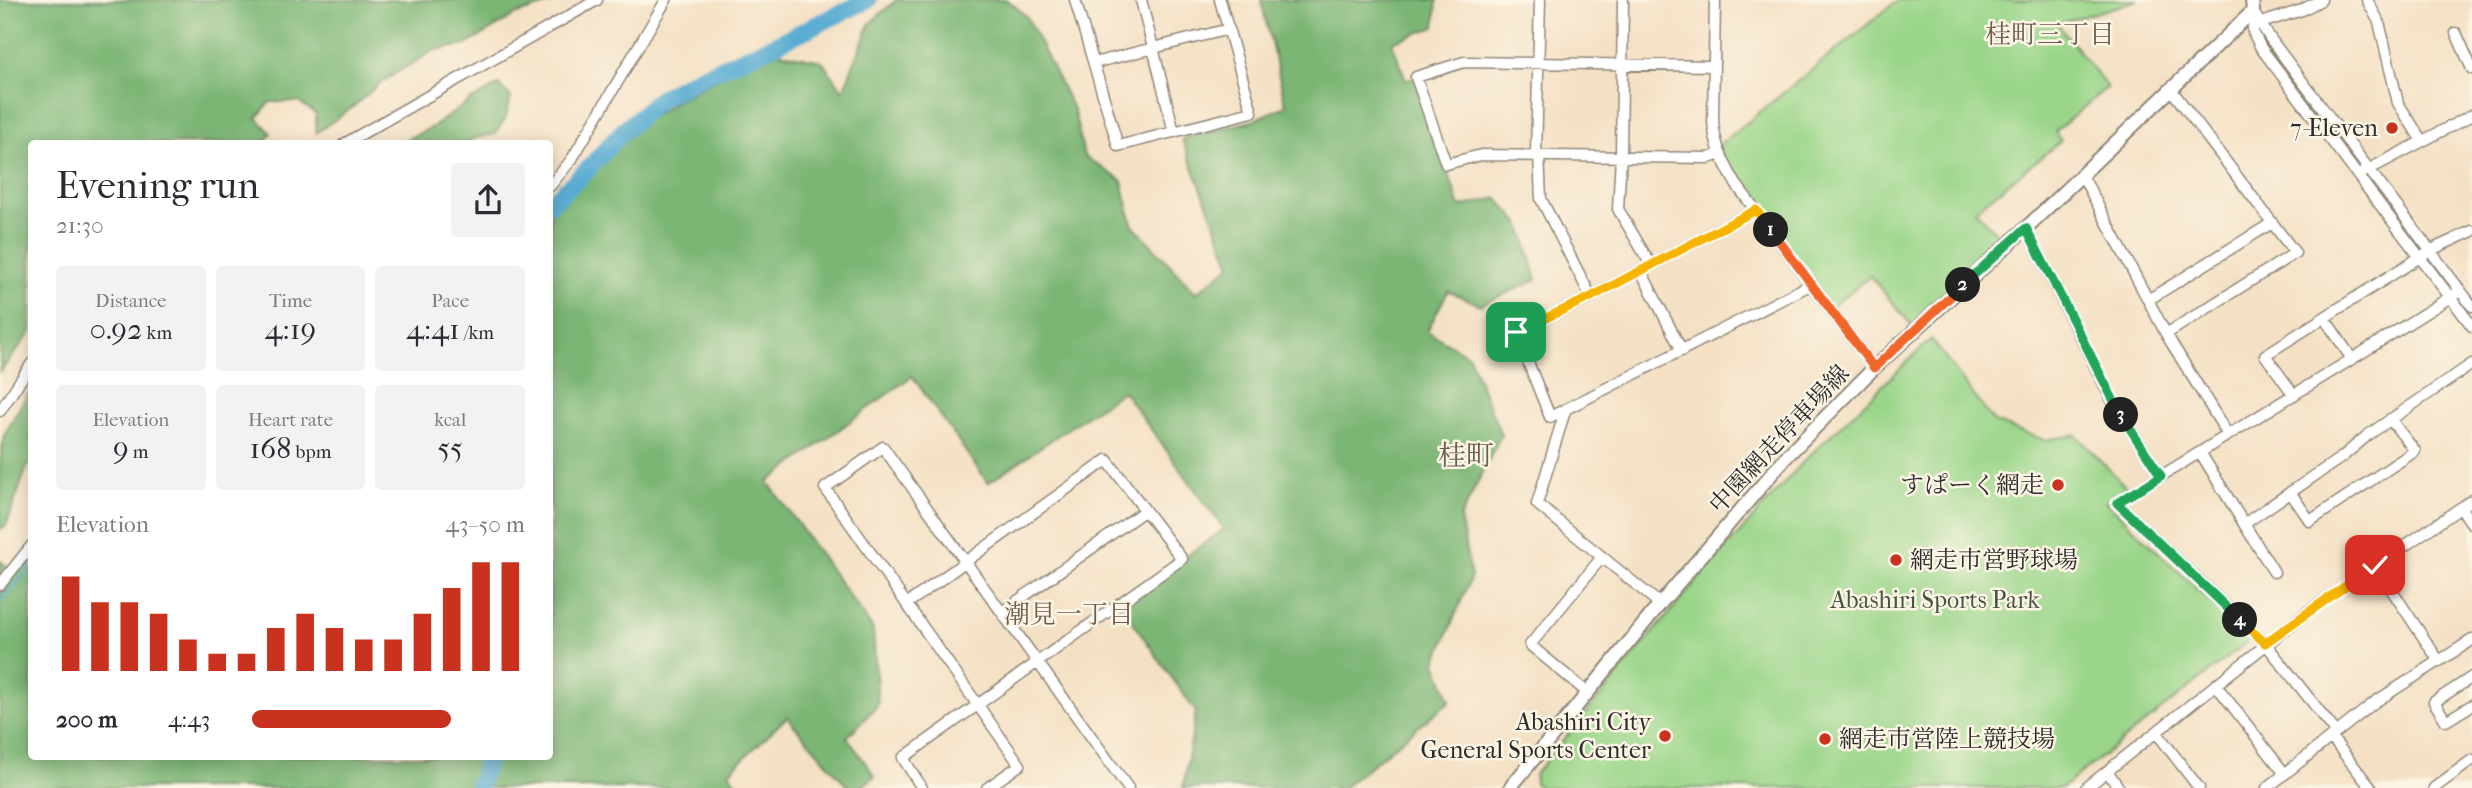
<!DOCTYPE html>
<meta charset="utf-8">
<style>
body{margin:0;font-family:"IM FELL French Canon","Noto Serif JP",serif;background:#f2f2f3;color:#2b2b33;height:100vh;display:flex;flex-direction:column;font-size:26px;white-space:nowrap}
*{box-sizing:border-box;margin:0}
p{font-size:23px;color:#7c7c81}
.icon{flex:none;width:38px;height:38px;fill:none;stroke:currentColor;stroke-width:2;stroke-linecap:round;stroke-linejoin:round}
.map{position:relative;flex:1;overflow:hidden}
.panel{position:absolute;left:28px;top:140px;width:525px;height:620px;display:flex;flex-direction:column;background:#fff;border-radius:7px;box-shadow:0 4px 18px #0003}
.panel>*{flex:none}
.pin{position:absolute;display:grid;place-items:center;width:60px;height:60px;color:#fff;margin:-30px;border-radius:14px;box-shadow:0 4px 10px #0006}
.km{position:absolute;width:35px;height:35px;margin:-18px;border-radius:50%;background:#222;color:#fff;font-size:19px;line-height:35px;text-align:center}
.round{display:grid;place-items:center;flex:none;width:74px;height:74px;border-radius:7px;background:#f2f2f3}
.overview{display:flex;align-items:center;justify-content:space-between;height:119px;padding:0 28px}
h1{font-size:38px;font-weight:600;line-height:52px}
.figures{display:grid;grid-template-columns:repeat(3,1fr);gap:10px;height:119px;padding:7px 28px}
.figures div{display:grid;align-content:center;border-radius:7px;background:#f2f2f3;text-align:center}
.figures b{font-size:30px;font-weight:600}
.figures small{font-size:19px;font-weight:400}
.figures p{font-size:19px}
.chart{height:196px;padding:14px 28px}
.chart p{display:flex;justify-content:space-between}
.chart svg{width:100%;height:126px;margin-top:7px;stroke:#c8321e;stroke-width:6}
ul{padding:0 28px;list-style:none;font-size:23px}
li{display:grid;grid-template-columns:112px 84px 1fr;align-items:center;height:52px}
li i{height:18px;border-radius:9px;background:#c8321e}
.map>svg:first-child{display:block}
.green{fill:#9ad589;stroke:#62805a;stroke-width:2}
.forest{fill:#7bb675;stroke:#537050;stroke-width:2}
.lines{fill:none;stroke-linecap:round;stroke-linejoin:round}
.stream{stroke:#54aad1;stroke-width:2.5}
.river{stroke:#54aad1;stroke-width:18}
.minor-casing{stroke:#908678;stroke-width:13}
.major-casing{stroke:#908678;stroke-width:16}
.minor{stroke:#fff;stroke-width:10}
.major{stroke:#fff;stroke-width:12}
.split-1-casing{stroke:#fff;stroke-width:14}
.split-2-casing{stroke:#fff;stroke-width:14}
.split-3-casing{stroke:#fff;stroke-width:14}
.split-4-casing{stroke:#fff;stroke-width:14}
.split-5-casing{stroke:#fff;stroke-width:14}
.split-1{stroke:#f5b400;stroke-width:9}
.split-2{stroke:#f0652b;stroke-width:9}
.split-3{stroke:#22a559;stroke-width:9}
.split-4{stroke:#22a559;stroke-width:9}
.split-5{stroke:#f5b400;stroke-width:9}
.poi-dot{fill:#c8321e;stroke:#fcf5e5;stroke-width:2.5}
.labels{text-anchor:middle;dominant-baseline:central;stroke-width:5;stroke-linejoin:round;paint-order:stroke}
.poi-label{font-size:24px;fill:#2b2b2b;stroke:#fcf5e5;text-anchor:end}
.street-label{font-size:24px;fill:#2b2b2b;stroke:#fcf5e5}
.park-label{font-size:24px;fill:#475642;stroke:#fcf5e5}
.neighbourhood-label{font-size:26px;fill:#6c5d4d;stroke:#fcf5e5}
.quarter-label{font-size:28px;fill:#6c5d4d;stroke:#fcf5e5}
</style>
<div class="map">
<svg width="2472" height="788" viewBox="0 0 2472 788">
<rect width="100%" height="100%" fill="#fcf5e5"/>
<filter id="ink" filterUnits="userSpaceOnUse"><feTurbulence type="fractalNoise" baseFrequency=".0143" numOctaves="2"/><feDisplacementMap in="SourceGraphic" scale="14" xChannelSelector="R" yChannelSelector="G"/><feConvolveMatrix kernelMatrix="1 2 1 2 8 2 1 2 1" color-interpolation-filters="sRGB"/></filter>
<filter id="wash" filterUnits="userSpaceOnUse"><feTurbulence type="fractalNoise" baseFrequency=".00686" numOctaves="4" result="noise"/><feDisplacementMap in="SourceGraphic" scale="28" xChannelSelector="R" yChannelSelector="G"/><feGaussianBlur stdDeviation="1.57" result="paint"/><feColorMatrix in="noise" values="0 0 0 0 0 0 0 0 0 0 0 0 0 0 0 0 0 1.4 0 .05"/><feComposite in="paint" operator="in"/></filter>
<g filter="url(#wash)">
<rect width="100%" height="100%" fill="#f4e1c5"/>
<path class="green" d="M 1898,0 L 2138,0 L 2058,24 L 2107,87 L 2055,132 L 2061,141 L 1975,210 L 2007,245 L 1915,329 L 1870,276 L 1830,308 L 1756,210 L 1717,147 Z
M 1931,339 L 1994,422 L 2044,440 L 2076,435 L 2127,488 L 2106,502 L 2250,640 L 2062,788 L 1540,788 L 1535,783 L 1535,774 L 1693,585 L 1805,460 Z"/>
<path class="forest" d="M 0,0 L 564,0 L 517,14 L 466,45 L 435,50 L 380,83 L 353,107 L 316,133 L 316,114 L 299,102 L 270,102 L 257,118 L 271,133 L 264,143 L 32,144 L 31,332 L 0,372 Z
M 896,0 L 1008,0 L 1027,17 L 1074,111 L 1084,156 L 1122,181 L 1132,224 L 1196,293 L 1231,265 L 1182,139 L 1251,121 L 1286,106 L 1261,0 L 1437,0 L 1435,27 L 1392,42 L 1406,80 L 1416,77 L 1460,207 L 1497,198 L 1521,225 L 1537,280 L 1480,305 L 1448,291 L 1427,331 L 1469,356 L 1501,435 L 1460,518 L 1471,577 L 1436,662 L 1450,701 L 1343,788 L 1183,788 L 1196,712 L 1120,604 L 1224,529 L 1123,391 L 988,483 L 912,376 L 768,482 L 873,629 L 878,705 L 847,737 L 875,776 L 860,788 L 849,788 L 787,717 L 729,772 L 739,788 L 0,788 L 0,561 L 16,573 L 31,561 L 32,756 L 550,756 L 550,212 L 567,193 L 590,176 L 641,124 L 682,97 L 772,51 L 822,61 L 843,91 L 870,23 Z
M 499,85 L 511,97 L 506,117 L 495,134 L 475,138 L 470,143 L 399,143 L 433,127 L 471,100 Z
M 31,388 L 31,462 L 27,467 L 6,526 L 0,529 L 0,464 L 4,435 Z"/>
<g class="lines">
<path class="stream" d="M 0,602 L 27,572 L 32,562"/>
<path class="river" d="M 550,204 L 586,171 L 622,132 L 661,98 L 700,77 L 770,47 L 868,0
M 478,788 L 489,756"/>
</g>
</g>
<g filter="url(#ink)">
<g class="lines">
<g class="minor-casing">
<path id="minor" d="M 1075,0 L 1118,146 L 1252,112 L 1220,0
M 1141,0 L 1174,132
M 1623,0 L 1621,156 L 1618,209 L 1651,265
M 1715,0 L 1713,120 C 1714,145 1724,163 1736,184 L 1874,368
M 2367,0 L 2379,22 L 2398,103 L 2422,141
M 2253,11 L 2253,32 L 2261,48 L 2472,326
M 2253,12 L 2272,41 L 2472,306
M 2261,23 L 2302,10 L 2321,0
M 2456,33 L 2472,69
M 1094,63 L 1229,29
M 1713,66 L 1464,62 L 1416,77 L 1446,164 L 1481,155 L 1709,158 L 1720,154
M 344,144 L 597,0
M 1536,154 L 1540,0
M 1539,154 L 1541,199 L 1591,297
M 2364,172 L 2472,115
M 2082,175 L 2166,334 L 2228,435
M 550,186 L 572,159 L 666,0
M 1756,210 L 1591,297 L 1516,332 L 1550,417 L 1812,284
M 2026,228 L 2114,404 L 2161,476
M 1641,271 L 1682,351
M 2148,300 L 2272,223
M 2325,319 L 2352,359
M 2166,334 L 2295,253 L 2170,88
M 2294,395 L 2265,355 L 2431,250 L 2472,231
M 0,411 L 32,363
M 1565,411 L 1537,504 L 1660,604
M 2200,452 L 2244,524 L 2342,457 L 2368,435 L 2472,364
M 2290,492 L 2310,521 L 2415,451 L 2390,419
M 2461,508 L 2472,524
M 2244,524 L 2274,572
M 2375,565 L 2439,661
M 0,585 L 32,545
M 908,603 L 1107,460 L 1182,559 L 903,758 L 922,788
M 1002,612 L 1144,511
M 2472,677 L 2434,702 L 2446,721 L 2472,705
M 2216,685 L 2285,774
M 1588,693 L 1530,645 L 1602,557
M 2336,732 L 2265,643 L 2117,503 L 2352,359 L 2460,291
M 2157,733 L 2199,788
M 2331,737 L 2371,788
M 2107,771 L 2119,788
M 987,788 L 1020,765 L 825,488 L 883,447 L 1128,788
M 2086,788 L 2306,613 L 2472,500
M 2267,788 L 2375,702 L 2472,640
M 2434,788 L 2472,760"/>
</g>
<g class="major-casing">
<path id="major" d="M 1510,788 L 1660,604 L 1787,456 L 1874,368 L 2026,228 L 2253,11 L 2252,0"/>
</g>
<use href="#minor" class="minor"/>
<use href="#major" class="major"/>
</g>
</g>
<g class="lines" filter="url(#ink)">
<g class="split-1-casing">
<path id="split-1" d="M 1516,332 L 1591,297 L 1756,210 L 1771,230"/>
</g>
<g class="split-2-casing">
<path id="split-2" d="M 1771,230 L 1874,368 L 1963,285"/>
</g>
<g class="split-3-casing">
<path id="split-3" d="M 1963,285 L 2026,228 L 2121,415"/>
</g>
<g class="split-4-casing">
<path id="split-4" d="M 2121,415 L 2161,476 L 2117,503 L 2240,620"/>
</g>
<g class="split-5-casing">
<path id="split-5" d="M 2240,620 L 2265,643 L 2375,565"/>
</g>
<use href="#split-1" class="split-1"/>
<use href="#split-2" class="split-2"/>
<use href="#split-3" class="split-3"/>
<use href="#split-4" class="split-4"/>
<use href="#split-5" class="split-5"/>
</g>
<g class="poi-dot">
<circle cx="2392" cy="128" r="7"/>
<circle cx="2058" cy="485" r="7"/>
<circle cx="1896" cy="560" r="7"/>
<circle cx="1665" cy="736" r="7"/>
<circle cx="1825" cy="739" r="7"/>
</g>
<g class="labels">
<g class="poi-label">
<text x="2378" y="128">7-Eleven</text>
<text x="2044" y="485">すぱーく網走</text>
<text x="1910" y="560" text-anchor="start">網走市営野球場</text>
<text x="1651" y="722">Abashiri City<tspan x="1651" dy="28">General Sports Center</tspan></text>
<text x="1839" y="739" text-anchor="start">網走市営陸上競技場</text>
</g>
<g class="street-label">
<text transform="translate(1779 439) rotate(-47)">中園網走停車場線</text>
</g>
<g class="park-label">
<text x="1935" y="600">Abashiri Sports Park</text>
</g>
<g class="neighbourhood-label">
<text x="2050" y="34">桂町三丁目</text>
<text x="1069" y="614">潮見一丁目</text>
</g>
<g class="quarter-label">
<text x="1466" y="455">桂町</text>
</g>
</g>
</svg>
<div class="pin" style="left:1516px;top:332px;background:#1e9e55"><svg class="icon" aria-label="arrive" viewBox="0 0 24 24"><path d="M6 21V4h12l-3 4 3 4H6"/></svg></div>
<div class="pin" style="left:2375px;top:565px;background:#d93025"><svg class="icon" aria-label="check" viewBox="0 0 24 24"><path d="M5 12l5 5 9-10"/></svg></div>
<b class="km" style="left:1771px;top:230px">1</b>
<b class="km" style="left:1963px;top:285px">2</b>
<b class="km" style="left:2121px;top:415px">3</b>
<b class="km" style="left:2240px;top:620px">4</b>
<section class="panel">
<div class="overview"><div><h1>Evening run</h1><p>21:30</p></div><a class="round"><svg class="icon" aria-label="share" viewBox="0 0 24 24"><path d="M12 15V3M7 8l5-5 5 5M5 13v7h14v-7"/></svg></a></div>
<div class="figures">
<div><p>Distance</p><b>0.92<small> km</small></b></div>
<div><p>Time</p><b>4:19</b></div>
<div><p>Pace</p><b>4:41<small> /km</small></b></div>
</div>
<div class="figures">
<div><p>Elevation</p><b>9<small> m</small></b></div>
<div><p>Heart rate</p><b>168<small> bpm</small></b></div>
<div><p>kcal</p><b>55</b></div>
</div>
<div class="chart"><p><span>Elevation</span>43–50 m</p>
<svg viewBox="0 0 160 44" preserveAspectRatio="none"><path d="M5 44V11M15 44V20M25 44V20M35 44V24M45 44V33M55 44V38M65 44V38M75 44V29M85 44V24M95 44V29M105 44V33M115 44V33M125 44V24M135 44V15M145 44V6M155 44V6"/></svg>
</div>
<ul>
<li><b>200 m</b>4:43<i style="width:73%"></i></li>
</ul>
</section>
</div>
